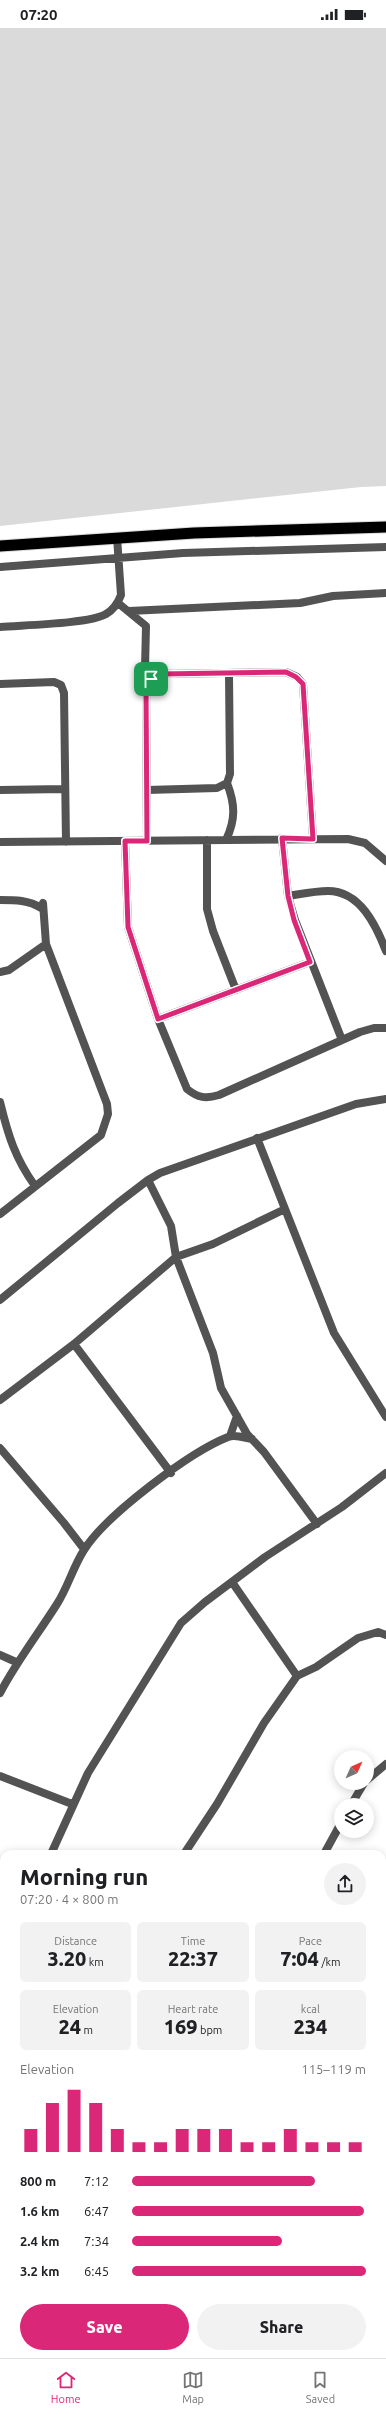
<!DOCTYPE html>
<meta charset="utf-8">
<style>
body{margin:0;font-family:Ubuntu,sans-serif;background:#f2f2f2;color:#202124;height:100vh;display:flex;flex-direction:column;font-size:15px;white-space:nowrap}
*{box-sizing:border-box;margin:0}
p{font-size:13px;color:#757577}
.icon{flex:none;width:22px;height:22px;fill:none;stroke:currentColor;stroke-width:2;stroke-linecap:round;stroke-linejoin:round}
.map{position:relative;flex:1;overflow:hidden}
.sheet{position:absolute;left:0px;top:1822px;width:386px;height:508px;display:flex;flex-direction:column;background:#fff;border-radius:12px 12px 0 0;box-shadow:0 2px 10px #0003}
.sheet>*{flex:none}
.needle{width:26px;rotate:45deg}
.buttons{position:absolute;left:334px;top:1722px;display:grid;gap:8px}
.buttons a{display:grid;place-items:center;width:40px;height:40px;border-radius:50%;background:#fff;box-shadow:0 2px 10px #0003;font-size:20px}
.pin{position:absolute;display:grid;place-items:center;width:34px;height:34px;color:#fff;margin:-17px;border-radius:8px;box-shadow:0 2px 6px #0006}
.round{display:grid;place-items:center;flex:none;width:42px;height:42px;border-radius:21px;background:#f2f2f2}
.headline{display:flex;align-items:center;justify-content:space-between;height:68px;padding:0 20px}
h1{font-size:22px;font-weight:800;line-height:30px}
.metrics{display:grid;grid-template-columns:repeat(3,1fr);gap:6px;height:68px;padding:4px 20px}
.metrics div{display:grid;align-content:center;border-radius:6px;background:#f2f2f2;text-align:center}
.metrics b{font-size:20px;font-weight:800}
.metrics small{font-size:11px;font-weight:400}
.metrics p{font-size:11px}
.chart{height:112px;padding:8px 20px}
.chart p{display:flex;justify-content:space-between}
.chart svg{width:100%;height:72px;margin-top:4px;stroke:#db2777;stroke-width:6}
.button{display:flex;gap:8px;margin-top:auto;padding:8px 20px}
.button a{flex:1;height:46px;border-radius:24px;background:#db2777;color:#fff;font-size:16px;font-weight:800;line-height:46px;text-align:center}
.button a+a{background:#f2f2f2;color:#202124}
ul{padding:0 20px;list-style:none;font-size:13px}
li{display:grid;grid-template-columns:64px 48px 1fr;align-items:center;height:30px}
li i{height:10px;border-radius:5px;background:#db2777}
.status{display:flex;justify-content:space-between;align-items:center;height:28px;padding:0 20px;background:#fff;direction:ltr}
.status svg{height:11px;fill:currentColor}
.tabs{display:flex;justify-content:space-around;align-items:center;height:56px;border-top:1px solid #e0e0e0;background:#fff;font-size:11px;color:#757577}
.tabs a{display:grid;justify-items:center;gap:2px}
.tabs .active{color:#db2777}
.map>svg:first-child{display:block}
.green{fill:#dadada}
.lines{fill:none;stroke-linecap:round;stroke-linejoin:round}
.trunk-casing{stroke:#dbdbdb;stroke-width:13}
.minor{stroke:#535353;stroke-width:8}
.trunk{stroke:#000;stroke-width:11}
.route-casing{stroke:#fff;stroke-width:8}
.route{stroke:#db2777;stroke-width:5}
</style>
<div class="status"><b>07:20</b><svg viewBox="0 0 49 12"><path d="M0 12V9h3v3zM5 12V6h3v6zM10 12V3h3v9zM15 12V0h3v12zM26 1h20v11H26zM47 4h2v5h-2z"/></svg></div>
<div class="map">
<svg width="386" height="2330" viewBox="0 0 386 2330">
<rect width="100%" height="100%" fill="#fff"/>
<path class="green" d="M 0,0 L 386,0 L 386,458 L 361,459 L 0,498 Z"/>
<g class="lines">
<g class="trunk-casing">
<path id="trunk" d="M 0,518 L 194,505 L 386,499"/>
</g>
<path class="minor" d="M 0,539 L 183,525 L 386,519
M 118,575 L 146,598 L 145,640 L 151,651
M 129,583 L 300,575 L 333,568 L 386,565
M 0,599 C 22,597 89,596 106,586 C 113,582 118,575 121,567 L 117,509
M 0,656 L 54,654 L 61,657 L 64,665 L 66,814
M 0,762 L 64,761
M 147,762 L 217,760 L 227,755 L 230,746 L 229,646
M 282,810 L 288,868 L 295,892 L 342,1012
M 207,812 L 207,881 L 213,903 L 236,962
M 226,812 C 236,791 235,776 227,755
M 125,813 L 128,899 L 158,991 L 187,1061 C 198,1070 206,1071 219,1067 L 360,1004 L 374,1000 L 386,1000
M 147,813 L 146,660 C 148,653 153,648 161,646 L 286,644 L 297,649 L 303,656 L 313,811
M 0,814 L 348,811 L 365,815 L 386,833
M 288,868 C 301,866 315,863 328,863 C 360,863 376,897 386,923
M 0,872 C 15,872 29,872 41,880 L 43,875 L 46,916 L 107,1076 L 108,1086 L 101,1107 L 0,1186
M 0,944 L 9,942 L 46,916
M 158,991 L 310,934
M 0,1074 C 8,1107 15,1130 35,1158
M 257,1110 L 334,1305 L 386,1389
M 148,1152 L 171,1198 L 176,1229 L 213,1325 L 221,1360 L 247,1406 L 264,1424 L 317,1496
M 0,1272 L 118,1175 L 148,1152 L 160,1145 L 356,1076 L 386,1071
M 74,1316 L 171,1445
M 0,1372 L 74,1316 L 176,1229 L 213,1216 L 285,1181
M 230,1408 L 237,1388
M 0,1420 L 64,1495 L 84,1521
M 232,1554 L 297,1648
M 0,1627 L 16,1634
M 0,1665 C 17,1633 38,1606 57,1576 C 68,1559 73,1539 84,1522 C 106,1487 190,1424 228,1409 C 235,1406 245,1410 252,1411
M 0,1748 L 72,1776
M 367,1752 L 386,1736
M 351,1777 L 364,1755
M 51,1826 L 88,1745 L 181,1595 L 205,1574 L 265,1529 L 342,1479 L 386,1445
M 184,1826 L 217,1776 L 264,1695 L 297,1648 L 316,1639 L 358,1610 L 378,1604 L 386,1607
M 324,1826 L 341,1795
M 0,1876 L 4,1878
M 0,1961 L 4,1952
M 0,2020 L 4,2021
M 0,2151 L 4,2152
M 382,2168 L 386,2169
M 0,2281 L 4,2270
M 382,2311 L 385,2304
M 112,2330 L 114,2326
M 240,2330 L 241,2326
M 375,2330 L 376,2326"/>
<use href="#trunk" class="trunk"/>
</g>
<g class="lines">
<g class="route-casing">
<path id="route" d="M 286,644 L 296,649 L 303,656 L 313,811 L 282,810 L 288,868 L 294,892 L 310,934 L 158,991 L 128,899 L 125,813 L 147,813 L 146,660 L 151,651 L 161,646 Z"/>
</g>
<use href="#route" class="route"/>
</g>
</svg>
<div class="buttons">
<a><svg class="needle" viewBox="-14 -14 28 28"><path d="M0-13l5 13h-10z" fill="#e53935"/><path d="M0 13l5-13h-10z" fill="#757577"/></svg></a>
<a><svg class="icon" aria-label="layers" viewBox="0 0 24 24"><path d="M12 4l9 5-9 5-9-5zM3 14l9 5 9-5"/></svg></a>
</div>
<div class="pin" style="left:151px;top:651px;background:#1e9e55"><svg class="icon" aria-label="arrive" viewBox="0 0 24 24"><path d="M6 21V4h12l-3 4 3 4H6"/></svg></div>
<section class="sheet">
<div class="headline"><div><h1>Morning run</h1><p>07:20 · 4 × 800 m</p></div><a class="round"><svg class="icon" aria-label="share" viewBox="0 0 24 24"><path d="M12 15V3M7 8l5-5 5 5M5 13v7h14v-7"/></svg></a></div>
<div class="metrics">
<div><p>Distance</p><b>3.20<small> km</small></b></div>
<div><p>Time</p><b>22:37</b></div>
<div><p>Pace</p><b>7:04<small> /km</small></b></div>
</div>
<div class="metrics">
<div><p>Elevation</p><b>24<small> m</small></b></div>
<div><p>Heart rate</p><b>169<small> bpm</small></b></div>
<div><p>kcal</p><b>234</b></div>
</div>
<div class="chart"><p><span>Elevation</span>115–119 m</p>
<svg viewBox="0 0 160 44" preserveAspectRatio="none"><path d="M5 44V30M15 44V14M25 44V6M35 44V14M45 44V30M55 44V38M65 44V38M75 44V30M85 44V30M95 44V30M105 44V38M115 44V38M125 44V30M135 44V38M145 44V38M155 44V38"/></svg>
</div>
<ul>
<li><b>800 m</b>7:12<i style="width:78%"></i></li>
<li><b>1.6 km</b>6:47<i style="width:99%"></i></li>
<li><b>2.4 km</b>7:34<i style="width:64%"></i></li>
<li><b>3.2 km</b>6:45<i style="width:100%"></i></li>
</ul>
<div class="button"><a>Save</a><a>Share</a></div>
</section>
</div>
<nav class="tabs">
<a class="active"><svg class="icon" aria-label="home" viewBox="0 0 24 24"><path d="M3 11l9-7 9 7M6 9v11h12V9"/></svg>Home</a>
<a><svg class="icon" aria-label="map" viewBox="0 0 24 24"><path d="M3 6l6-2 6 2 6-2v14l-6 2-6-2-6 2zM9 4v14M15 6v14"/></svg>Map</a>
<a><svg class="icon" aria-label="saved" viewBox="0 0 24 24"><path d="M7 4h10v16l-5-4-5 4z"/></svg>Saved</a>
</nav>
